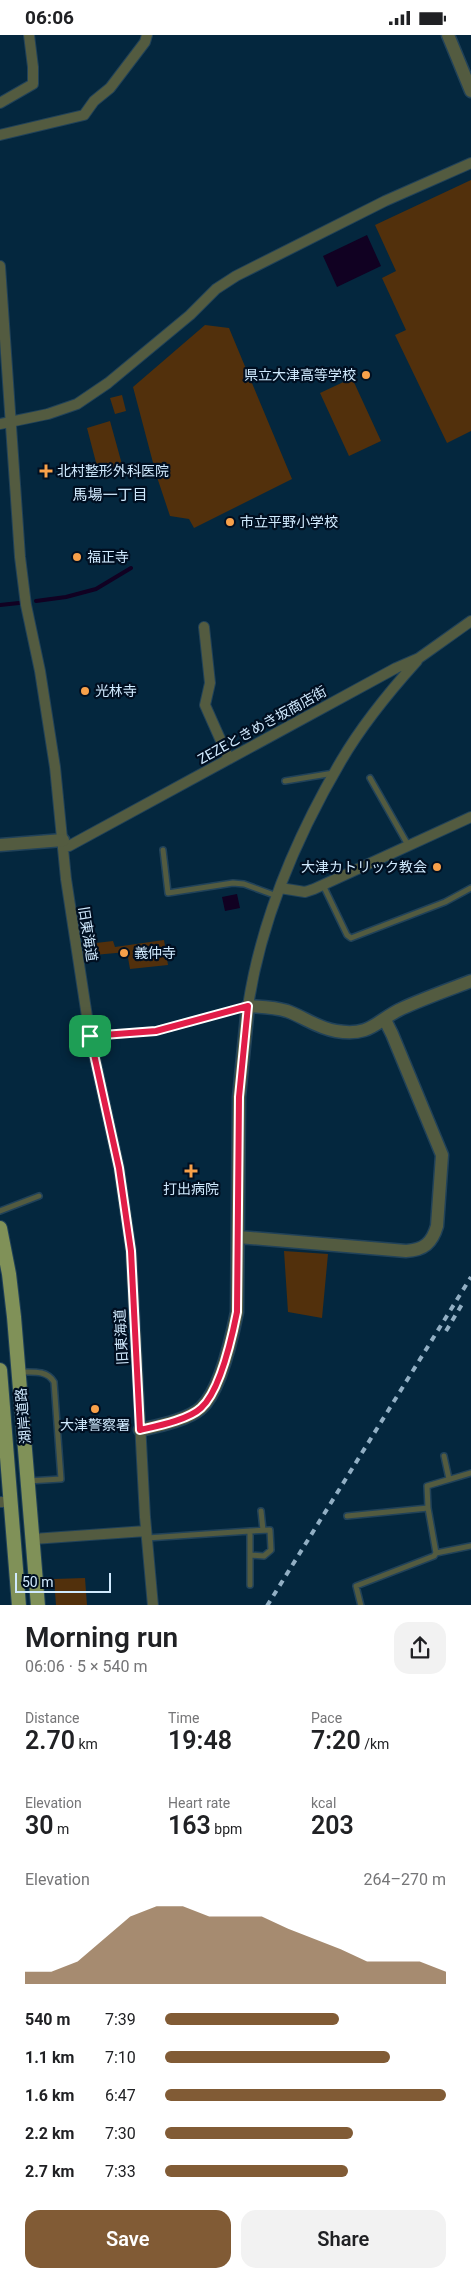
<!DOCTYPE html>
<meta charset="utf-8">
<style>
body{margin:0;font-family:Roboto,"Noto Sans JP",sans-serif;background:#f2f2f2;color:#202124;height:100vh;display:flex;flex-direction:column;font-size:19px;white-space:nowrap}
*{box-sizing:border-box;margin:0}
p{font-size:16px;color:#757577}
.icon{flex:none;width:28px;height:28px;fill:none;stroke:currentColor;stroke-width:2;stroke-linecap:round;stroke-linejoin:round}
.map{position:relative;height:1570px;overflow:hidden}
.details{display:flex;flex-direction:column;background:#fff;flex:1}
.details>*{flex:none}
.scale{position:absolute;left:15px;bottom:12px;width:96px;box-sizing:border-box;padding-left:5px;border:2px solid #d0eafe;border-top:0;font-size:14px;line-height:18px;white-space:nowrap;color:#d0eafe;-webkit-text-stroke:4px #000f21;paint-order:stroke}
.pin{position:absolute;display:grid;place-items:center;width:42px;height:42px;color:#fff;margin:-21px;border-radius:10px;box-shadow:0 2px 8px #0006}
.round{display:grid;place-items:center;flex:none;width:52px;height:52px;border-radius:15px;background:#f2f2f2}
.overview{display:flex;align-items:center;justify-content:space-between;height:85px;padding:0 25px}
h1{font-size:28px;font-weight:600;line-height:38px}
.metrics{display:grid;grid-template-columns:repeat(3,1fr);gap:8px;height:85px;padding:5px 25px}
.metrics div{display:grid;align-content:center}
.metrics b{font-size:25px;font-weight:600}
.metrics small{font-size:14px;font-weight:400}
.metrics p{font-size:14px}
.chart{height:140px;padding:10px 25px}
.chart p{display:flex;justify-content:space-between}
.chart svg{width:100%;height:90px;margin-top:5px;fill:#815b35;opacity:.7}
.primary-button{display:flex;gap:10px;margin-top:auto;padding:10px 25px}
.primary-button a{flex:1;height:58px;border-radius:15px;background:#815b35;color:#fff;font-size:20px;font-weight:600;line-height:58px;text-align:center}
.primary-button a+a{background:#f2f2f2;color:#202124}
ul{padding:0 25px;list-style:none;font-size:16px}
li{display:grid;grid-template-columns:80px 60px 1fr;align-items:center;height:38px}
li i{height:12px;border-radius:6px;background:#815b35}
.status{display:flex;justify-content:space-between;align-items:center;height:35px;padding:0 25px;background:#fff;direction:ltr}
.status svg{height:14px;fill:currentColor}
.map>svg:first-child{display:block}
.green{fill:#52300c}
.water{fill:#110122}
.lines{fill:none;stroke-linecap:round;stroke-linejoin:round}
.stream{stroke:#110122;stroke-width:4}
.service-casing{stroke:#214259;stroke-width:8}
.minor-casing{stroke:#214259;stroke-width:12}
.tertiary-casing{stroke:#214259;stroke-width:15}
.primary-casing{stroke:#214259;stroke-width:16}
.service{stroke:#535b40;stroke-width:5}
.minor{stroke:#535b40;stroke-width:10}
.tertiary{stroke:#535b40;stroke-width:12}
.primary{stroke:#809158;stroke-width:14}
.rail{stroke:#92afc4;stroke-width:4;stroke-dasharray:6 6;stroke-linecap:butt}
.route-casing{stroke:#fff;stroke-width:10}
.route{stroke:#e11d48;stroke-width:6}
.poi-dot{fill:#f8a14a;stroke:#000f21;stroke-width:2}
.labels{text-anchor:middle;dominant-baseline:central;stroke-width:4.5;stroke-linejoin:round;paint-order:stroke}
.poi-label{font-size:14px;fill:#d0eafe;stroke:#000f21;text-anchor:start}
.street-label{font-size:14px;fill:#d0eafe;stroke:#000f21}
.neighbourhood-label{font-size:15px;fill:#d0eafe;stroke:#000f21}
</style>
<div class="status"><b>06:06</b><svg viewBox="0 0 49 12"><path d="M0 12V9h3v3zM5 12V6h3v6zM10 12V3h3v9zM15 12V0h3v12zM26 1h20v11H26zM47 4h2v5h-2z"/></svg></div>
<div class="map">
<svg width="471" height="1571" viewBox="0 0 471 1571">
<rect width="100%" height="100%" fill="#04273e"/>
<path class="green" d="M 471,145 L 471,396 L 447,408 L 395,300 L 406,295 L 382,243 L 396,236 L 375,190 Z
M 205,290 L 229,293 L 292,444 L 194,493 L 189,484 L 170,481 L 156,439 L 133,352 Z
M 352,343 L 381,406 L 349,421 L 320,358 Z
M 122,360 L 126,376 L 115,379 L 110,363 Z
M 110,386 L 123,433 L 99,439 L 87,393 Z
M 164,905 L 168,930 L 130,934 L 127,917 L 83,921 L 83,915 L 87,914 L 87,909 L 113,906 L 115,912 Z
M 284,1216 L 328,1219 L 322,1283 L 288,1277 Z
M 85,1543 L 87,1570 L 56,1570 L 54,1544 Z"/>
<path class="water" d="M 367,200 L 381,231 L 337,252 L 323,221 Z
M 237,859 L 240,873 L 225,876 L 222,862 Z"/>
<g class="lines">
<path class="stream" d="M 36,566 L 66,562 L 96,554 L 131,533
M 0,570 L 19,568"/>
<g class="service-casing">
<path id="service" d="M 370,743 L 408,810
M 285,746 L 334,738
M 163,815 L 168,858 L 233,848 L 244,849 L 277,861
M 323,850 L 347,900 L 351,903 L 445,867 L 471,853
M 90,1001 L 156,995 L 248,971
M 0,1176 L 39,1161
M 20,1337 C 33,1337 47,1335 54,1347 L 61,1444 L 28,1446
M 444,1421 L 449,1444
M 261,1476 L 263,1495
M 347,1481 L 428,1473
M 147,1503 L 250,1496 L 250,1550
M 436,1518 L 471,1511
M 250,1520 L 264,1521 L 271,1515 L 270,1495 L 250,1496
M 361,1571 L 356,1551 L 434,1521 L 436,1518 L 428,1473 L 427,1451 L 471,1438"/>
</g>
<g class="minor-casing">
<path id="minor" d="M 0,68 L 33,49 L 33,32 L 29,0
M 0,100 L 84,80 L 94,66 L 110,53 L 145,7 L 147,0
M 0,231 L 20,522 L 26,570 L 40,636 L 55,732 L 66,844 L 90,1001 L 119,1133 L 131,1216 L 145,1482 L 153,1571
M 0,389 L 48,379 L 77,369 L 108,348 L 190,280 L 216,254 L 236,241 L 385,166 L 471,128
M 204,592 L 210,648 L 205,670 L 229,724
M 63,812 L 69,811 L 396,633 L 419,623 L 471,586
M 280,853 L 305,857 L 314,854 L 471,782
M 248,971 C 261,885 297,801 341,726 C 362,690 389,657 417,626
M 0,1467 L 11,1467
M 33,1504 L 146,1496"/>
</g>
<g class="tertiary-casing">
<path id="tertiary" d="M 448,0 L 471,56
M 0,810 L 63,805
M 238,1202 L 406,1216 C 424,1215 432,1208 437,1191 L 442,1120 L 392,999 L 385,985
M 140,1395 C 157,1391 188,1385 201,1373 C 220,1356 232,1302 237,1277 L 239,1062 L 248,971 C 261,972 274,972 287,976 C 304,982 317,993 336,996 C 372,1002 376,985 403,973 C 425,963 448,955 471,946"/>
</g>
<g class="primary-casing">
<path id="primary" d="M 0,1193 L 9,1239 L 14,1282 L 38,1571
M 0,1335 L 19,1571"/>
</g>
<use href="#service" class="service"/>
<use href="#minor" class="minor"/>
<use href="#tertiary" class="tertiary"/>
<use href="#primary" class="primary"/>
<path class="rail" d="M 446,1296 L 464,1266
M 267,1571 L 471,1242"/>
</g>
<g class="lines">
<g class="route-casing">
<path id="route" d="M 248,971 L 239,1062 L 237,1277 C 232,1302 220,1356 201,1373 C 188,1385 157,1391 140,1395 L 131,1216 L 119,1133 L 90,1001 L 156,996 Z"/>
</g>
<use href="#route" class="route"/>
</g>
<g class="poi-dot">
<circle cx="366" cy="340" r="5"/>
<path d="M43.5 428.5h5v5h5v5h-5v5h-5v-5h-5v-5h5z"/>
<circle cx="230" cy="487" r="5"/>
<circle cx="77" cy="522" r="5"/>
<circle cx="85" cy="656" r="5"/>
<circle cx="437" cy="832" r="5"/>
<circle cx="124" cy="918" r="5"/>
<path d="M188.5 1128.5h5v5h5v5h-5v5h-5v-5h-5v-5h5z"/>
<circle cx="95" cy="1374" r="5"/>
</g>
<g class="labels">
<g class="poi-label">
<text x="356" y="340" text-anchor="end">県立大津高等学校</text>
<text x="57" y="436">北村整形外科医院</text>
<text x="240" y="487">市立平野小学校</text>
<text x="87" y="522">福正寺</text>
<text x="95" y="656">光林寺</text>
<text x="427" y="832" text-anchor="end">大津カトリック教会</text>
<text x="134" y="918">義仲寺</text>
<text x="191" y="1154" text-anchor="middle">打出病院</text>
<text x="95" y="1390" text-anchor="middle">大津警察署</text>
</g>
<g class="street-label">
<text transform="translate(262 690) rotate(-29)">ZEZEときめき坂商店街</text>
<text transform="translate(88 899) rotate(81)">旧東海道</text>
<text transform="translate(121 1302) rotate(-93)">旧東海道</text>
<text transform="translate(23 1381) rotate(-95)">湖岸道路</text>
</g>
<g class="neighbourhood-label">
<text x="110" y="460">馬場一丁目</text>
</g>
</g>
</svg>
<div class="scale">50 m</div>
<div class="pin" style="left:90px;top:1001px;background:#1e9e55"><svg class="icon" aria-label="arrive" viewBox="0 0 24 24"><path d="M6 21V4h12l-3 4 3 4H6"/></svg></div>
</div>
<section class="details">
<div class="overview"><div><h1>Morning run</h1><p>06:06 · 5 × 540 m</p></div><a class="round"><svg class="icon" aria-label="share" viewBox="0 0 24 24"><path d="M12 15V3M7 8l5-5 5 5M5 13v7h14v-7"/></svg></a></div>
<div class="metrics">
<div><p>Distance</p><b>2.70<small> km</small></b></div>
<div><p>Time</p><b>19:48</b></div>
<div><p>Pace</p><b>7:20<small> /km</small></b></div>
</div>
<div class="metrics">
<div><p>Elevation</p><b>30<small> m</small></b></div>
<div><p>Heart rate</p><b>163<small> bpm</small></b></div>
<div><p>kcal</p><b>203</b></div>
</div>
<div class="chart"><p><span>Elevation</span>264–270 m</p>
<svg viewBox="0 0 160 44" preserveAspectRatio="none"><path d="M0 44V38L10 38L20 33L30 22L40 11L50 6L60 6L70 11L80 11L90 11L100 17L110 22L120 27L130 33L140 33L150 33L160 38V44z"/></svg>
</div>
<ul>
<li><b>540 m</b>7:39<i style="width:62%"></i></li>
<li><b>1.1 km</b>7:10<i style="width:80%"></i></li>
<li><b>1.6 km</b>6:47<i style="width:100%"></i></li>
<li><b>2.2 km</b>7:30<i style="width:67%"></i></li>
<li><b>2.7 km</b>7:33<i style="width:65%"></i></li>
</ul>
<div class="primary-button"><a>Save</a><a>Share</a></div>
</section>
